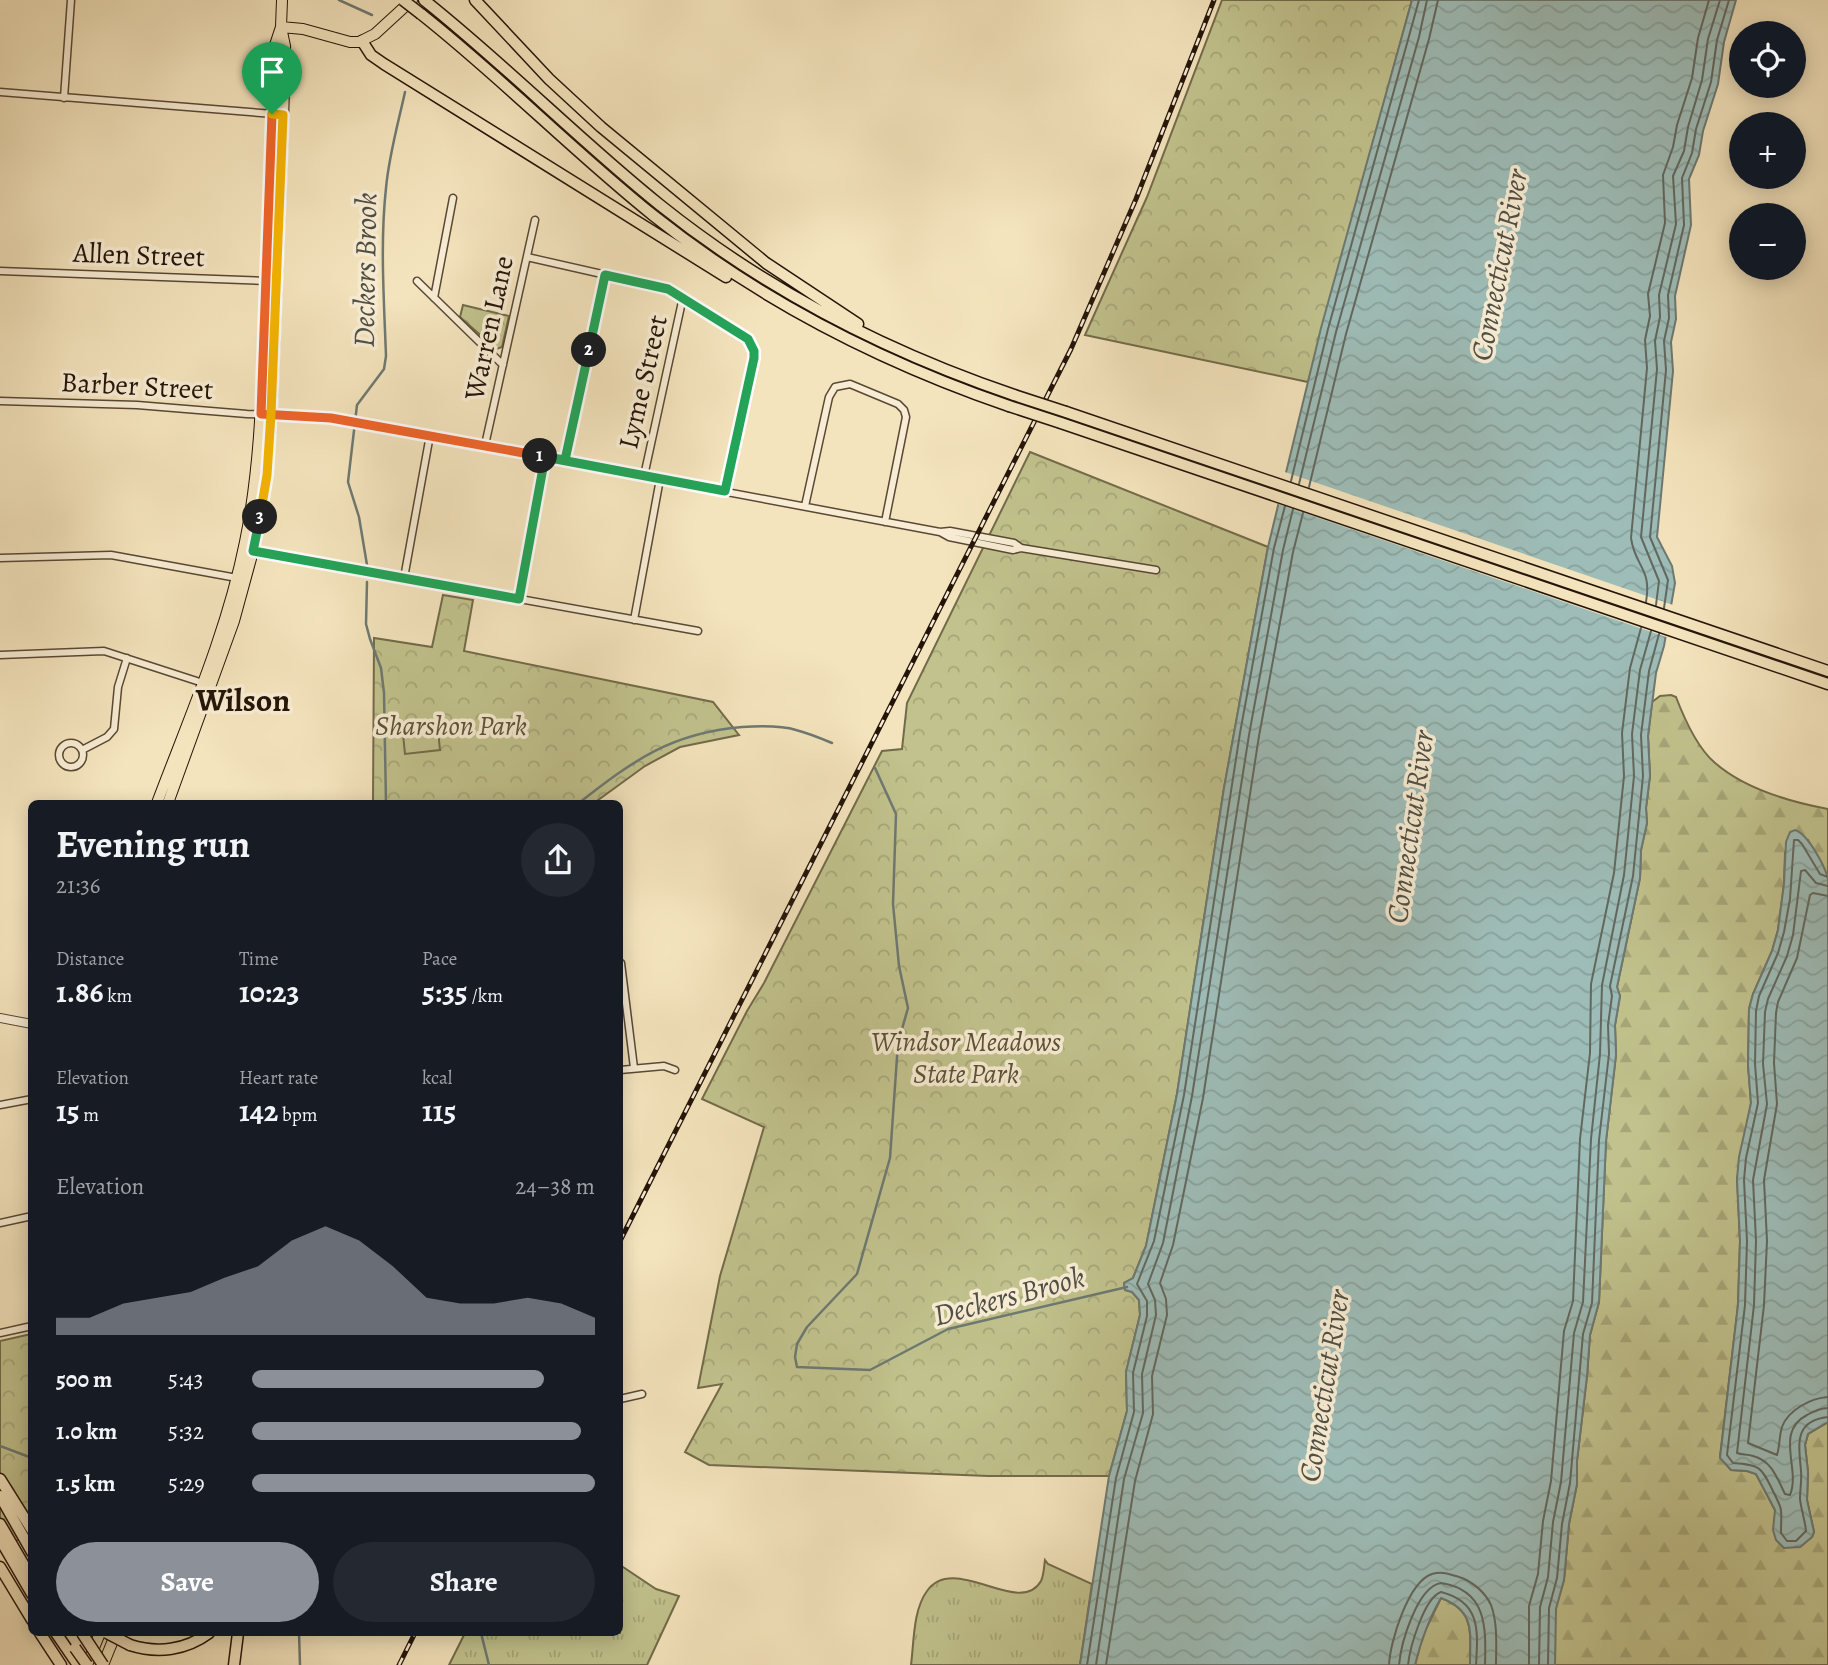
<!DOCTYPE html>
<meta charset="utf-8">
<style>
body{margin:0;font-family:Alegreya,serif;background:#242831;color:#f1f3f6;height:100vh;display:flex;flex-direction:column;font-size:26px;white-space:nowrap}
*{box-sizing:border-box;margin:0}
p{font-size:23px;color:#9ea1a6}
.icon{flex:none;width:38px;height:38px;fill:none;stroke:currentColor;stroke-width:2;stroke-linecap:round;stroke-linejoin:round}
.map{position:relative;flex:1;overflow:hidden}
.sheet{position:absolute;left:28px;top:800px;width:595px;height:836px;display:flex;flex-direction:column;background:#171b24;border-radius:10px;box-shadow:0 4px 18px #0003}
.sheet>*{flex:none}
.tools{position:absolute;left:1729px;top:21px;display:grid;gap:14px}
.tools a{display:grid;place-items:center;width:77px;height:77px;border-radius:50%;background:#171b24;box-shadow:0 4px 18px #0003;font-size:35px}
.pin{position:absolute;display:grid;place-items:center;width:60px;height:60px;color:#fff;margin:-72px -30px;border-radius:50% 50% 50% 0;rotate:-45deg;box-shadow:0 0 7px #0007}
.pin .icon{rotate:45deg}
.km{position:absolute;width:35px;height:35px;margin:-18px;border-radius:50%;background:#222;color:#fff;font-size:19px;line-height:35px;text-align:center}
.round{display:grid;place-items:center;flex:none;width:74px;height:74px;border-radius:37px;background:#242831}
.overview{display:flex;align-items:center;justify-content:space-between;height:119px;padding:0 28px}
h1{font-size:38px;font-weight:700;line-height:52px}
.metrics{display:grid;grid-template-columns:repeat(3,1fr);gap:10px;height:119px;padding:7px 28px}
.metrics div{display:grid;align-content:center}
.metrics b{font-size:30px;font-weight:700}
.metrics small{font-size:19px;font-weight:400}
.metrics p{font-size:19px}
.chart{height:196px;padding:14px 28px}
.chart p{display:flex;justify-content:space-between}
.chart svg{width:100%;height:126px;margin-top:7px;fill:#8c9099;opacity:.7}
.cta{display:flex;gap:14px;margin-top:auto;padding:14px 28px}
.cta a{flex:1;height:80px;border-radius:42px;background:#8c9099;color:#fff;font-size:28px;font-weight:700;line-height:80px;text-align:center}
.cta a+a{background:#242831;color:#f1f3f6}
ul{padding:0 28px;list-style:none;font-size:23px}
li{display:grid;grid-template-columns:112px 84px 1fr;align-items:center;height:52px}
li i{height:18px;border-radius:9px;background:#8c9099}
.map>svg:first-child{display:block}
.grass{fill:url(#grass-tufts);stroke:#726b4a;stroke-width:2}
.forest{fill:url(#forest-firs);stroke:#726b4a;stroke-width:2}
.park{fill:url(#park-crowns);stroke:#726b4a;stroke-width:2}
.garden{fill:#c1c28d;stroke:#726b4a;stroke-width:2}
.water{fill:url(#water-waves);stroke:#6d7972;stroke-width:2}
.pier{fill:#f4e4bd}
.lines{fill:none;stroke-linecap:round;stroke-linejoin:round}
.shore{stroke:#616860;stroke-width:2}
.stream{stroke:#6d7972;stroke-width:2.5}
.minor-casing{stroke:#584835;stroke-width:9}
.tertiary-casing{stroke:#584835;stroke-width:10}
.primary-casing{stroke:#241408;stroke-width:12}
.motorway-casing{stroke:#241408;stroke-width:13}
.minor{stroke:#f8edd4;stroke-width:6}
.tertiary{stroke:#f8edd4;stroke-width:8}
.primary{stroke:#f4e4bd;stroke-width:10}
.motorway{stroke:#f4e4bd;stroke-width:10}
.rail-casing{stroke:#241408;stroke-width:5}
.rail{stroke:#f8edd4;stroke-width:2.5;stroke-dasharray:8;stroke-linecap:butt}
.motorway-bridge-casing{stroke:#241408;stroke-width:13;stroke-linecap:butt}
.motorway-bridge{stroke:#f4e4bd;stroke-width:10}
.split-1-casing{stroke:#fff;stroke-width:14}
.split-2-casing{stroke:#fff;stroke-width:14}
.split-3-casing{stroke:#fff;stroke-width:14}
.split-4-casing{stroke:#fff;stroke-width:14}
.split-1{stroke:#f0652b;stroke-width:9}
.split-2{stroke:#22a559;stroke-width:9}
.split-3{stroke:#22a559;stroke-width:9}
.split-4{stroke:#f5b400;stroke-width:9}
.labels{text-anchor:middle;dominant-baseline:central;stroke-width:7;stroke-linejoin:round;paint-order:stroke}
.street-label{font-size:28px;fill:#241408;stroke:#f8edd4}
.park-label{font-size:28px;font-style:italic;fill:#5b5137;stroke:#f8edd4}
.water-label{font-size:30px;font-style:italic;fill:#4f4f46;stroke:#f8edd4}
.quarter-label{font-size:32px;font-weight:bold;fill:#241408;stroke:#f8edd4}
</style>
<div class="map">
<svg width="1828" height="1665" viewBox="0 0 1828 1665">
<defs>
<pattern id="grass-tufts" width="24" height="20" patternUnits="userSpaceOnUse" patternTransform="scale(1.75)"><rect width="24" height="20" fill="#c1c28d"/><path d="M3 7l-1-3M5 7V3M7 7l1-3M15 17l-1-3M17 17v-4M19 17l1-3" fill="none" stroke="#a6a678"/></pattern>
<pattern id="forest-firs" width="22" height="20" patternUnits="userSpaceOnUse" patternTransform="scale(1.75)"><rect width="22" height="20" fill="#c1c28d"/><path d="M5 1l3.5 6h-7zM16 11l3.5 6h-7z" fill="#a6a678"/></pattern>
<pattern id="park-crowns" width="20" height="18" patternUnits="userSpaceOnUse" patternTransform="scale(1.75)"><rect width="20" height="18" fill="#c1c28d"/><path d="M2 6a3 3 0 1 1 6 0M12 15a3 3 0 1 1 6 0" fill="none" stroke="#a6a678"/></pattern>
<pattern id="water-waves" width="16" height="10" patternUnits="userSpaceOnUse" patternTransform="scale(1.75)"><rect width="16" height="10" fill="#9ebdb8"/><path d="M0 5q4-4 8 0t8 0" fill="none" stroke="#88a29d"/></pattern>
</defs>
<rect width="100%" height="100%" fill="#f4e4bd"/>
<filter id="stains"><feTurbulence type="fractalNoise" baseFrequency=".00286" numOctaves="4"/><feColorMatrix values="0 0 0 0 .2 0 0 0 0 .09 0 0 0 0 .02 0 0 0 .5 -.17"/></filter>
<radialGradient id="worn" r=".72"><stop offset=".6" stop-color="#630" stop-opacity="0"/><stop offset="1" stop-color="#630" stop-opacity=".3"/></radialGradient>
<path class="grass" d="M 1045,1560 L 1048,1564 L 1092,1584 L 1080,1665 L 911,1665 C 914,1642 913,1610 927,1591 C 954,1552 1020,1618 1041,1581 C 1044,1575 1044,1566 1045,1560 Z
M 620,1565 L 656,1589 L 679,1596 L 647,1665 L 449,1665 L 465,1633 L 620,1633 Z"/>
<path class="forest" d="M 1671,695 L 1676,697 C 1684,718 1697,747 1714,762 C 1743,788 1791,802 1828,809 L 1828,878 L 1808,840 L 1785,852 L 1784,884 L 1778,930 L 1772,951 L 1753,994 L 1749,1009 L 1748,1065 L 1751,1103 L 1737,1179 L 1740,1241 L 1738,1305 L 1720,1457 L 1731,1470 L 1747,1471 L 1756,1474 L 1775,1510 L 1776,1515 L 1800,1547 L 1812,1537 L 1814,1532 L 1807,1500 L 1808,1472 L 1805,1445 L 1808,1434 L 1828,1422 L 1828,1665 L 1555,1665 L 1555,1609 L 1564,1580 L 1569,1524 L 1577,1484 L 1577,1461 L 1587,1376 L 1590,1335 L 1599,1302 L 1606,1141 L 1616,1055 L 1615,1025 L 1620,996 L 1617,987 L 1640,878 L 1641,850 L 1647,823 L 1646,808 L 1650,776 L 1648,736 L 1652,702 L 1660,696 Z
M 1441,1598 C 1476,1611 1470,1633 1470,1665 L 1415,1665 L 1422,1637 Z"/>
<path class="park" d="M 1222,0 L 1412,0 L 1308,382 L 1085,335 L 1147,197 Z
M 463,305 L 509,316 L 502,347 L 496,349 L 460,317 Z
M 1030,452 L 1268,547 L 1224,788 L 1177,1094 L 1146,1246 L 1133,1278 L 1124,1283 L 1125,1290 L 1132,1292 L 1139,1300 L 1140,1315 L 1126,1372 L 1127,1411 L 1109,1476 L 988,1476 L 709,1465 L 685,1452 L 722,1384 L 698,1388 L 720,1276 L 764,1127 L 702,1099 L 747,1011 L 764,983 L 882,751 L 902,749 L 907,703 Z
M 443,595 L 473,600 L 464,651 L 713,702 L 739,735 L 680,747 L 645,766 L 594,803 L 373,803 L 374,638 L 432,647 Z
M 31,1334 L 31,1538 L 0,1543 L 0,1341 Z"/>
<path class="garden" d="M 438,730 L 440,750 L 405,754 L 403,734 Z"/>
<path class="water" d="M 1412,0 L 1736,0 L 1724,42 L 1718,84 L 1703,131 L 1699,155 L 1689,179 L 1691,225 L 1675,296 L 1676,319 L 1671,342 L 1673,371 L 1657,537 L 1672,566 L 1675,583 L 1664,646 L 1656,673 L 1648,736 L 1650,776 L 1646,808 L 1647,823 L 1641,850 L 1640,878 L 1617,987 L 1620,996 L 1615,1025 L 1616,1055 L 1606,1141 L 1599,1302 L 1590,1335 L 1587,1376 L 1577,1461 L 1577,1484 L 1569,1524 L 1564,1580 L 1556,1609 L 1555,1665 L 1470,1665 C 1470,1633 1476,1611 1441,1598 C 1428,1620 1421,1641 1415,1665 L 1080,1665 L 1109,1476 L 1127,1411 L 1126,1372 L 1140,1315 L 1139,1300 L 1132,1292 L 1125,1290 L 1124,1283 L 1133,1278 L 1146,1246 L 1177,1094 L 1224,788 L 1268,547 L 1321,328 Z
M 1795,830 C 1808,834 1824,865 1828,878 L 1828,1422 L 1808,1434 L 1805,1445 L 1808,1472 L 1807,1500 L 1814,1532 L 1812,1537 L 1800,1547 L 1784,1548 L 1776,1540 L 1773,1530 L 1775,1510 L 1756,1474 L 1747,1471 L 1731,1470 L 1720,1458 L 1738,1305 L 1740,1241 L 1737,1179 L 1739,1157 L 1751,1103 L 1748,1065 L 1749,1009 L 1753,994 L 1772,951 L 1778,930 L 1784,884 L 1786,842 L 1790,832 Z"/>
<path class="pier" d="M 1282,471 L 1676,606 L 1669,638 L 1275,503 Z"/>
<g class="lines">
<path class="shore" d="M 1291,481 L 1328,329 L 1419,0
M 1299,484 L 1336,332 L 1419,37 L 1427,0
M 1309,487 L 1346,334 L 1429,39 L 1438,0
M 1646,602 C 1652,568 1635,567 1631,538 L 1647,368 L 1645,340 L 1650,316 L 1648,294 L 1665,223 L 1663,175 L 1673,147 L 1677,125 L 1692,78 L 1698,38 L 1709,0
M 1656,605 L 1659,581 L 1641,537 L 1657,369 L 1655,341 L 1660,317 L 1659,295 L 1676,224 L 1673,176 L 1684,151 L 1688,127 L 1702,80 L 1708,39 L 1720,0
M 1664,608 L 1668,580 L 1650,537 L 1666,370 L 1664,341 L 1669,318 L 1668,295 L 1684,225 L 1682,178 L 1692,153 L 1696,129 L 1711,82 L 1717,40 L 1729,0
M 1828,877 L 1820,874 L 1802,844 L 1798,840 L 1794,840 L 1790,899 L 1784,932 L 1778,953 L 1759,996 L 1756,1011 L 1755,1064 L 1758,1103 L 1746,1158 L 1744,1180 L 1747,1241 L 1745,1305 L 1727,1455 L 1733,1463 C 1759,1465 1761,1466 1772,1489 C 1784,1513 1781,1507 1781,1533 L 1787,1541 L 1796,1541 L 1806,1531 C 1805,1520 1801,1509 1800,1499 C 1800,1489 1802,1480 1801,1471 C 1799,1445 1793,1421 1828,1417
M 1828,886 L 1816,883 L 1805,870 L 1801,871 L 1793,935 L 1787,956 L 1768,999 L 1765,1012 L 1763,1064 L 1767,1104 L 1753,1180 L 1756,1241 L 1754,1305 L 1737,1453 C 1742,1455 1747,1454 1753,1456 C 1772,1461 1777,1478 1785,1494 L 1790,1495 C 1801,1469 1774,1432 1807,1415 C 1814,1411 1820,1408 1828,1408
M 1828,896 L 1813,893 L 1810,895 L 1797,958 L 1778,1002 L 1776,1013 L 1774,1063 L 1777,1104 L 1764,1180 L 1767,1241 L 1764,1305 L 1748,1443 L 1777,1455 C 1780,1446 1779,1436 1782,1427 C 1788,1410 1811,1398 1828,1397
M 1087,1665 L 1116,1478 L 1134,1412 L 1133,1373 L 1147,1316 L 1147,1301 L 1137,1284 L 1154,1241 L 1184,1095 L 1240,733 L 1274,548 L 1285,506
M 1096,1665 L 1124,1479 L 1143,1413 L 1142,1374 L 1156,1315 L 1155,1300 L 1148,1284 L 1163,1243 L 1192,1096 L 1249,735 L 1283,550 L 1293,509
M 1106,1665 L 1135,1481 L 1153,1414 L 1152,1376 L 1167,1315 L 1166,1299 L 1160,1283 L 1173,1245 L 1203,1098 L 1259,736 L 1293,552 L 1303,513
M 1389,1665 C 1390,1642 1408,1582 1432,1574 C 1442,1571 1450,1574 1459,1577 C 1472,1581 1485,1592 1491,1605 C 1498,1624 1496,1646 1496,1665
M 1399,1665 C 1401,1643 1417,1587 1441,1583 C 1487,1590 1486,1627 1485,1665
M 1408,1665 C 1410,1647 1424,1598 1441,1592 C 1481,1602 1478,1631 1476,1665
M 1529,1665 L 1529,1606 L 1538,1574 L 1543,1521 L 1551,1481 L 1564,1331 L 1573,1301 L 1580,1139 L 1590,1053 L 1591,984 L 1614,873 L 1624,776 L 1622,733 L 1630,668 L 1641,628
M 1539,1665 L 1540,1607 L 1548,1577 L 1553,1522 L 1561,1482 L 1574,1333 L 1583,1302 L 1591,1139 L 1600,1054 L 1602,985 L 1624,875 L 1634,776 L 1632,734 L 1640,670 L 1651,631
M 1548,1665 L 1549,1608 L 1557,1578 L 1562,1524 L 1570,1483 L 1583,1334 L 1592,1303 L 1599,1140 L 1609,1054 L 1608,1025 L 1612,996 L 1610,986 L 1633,876 L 1643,776 L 1641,735 L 1649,671 L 1659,634"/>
<path class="stream" d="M 339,0 L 372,15
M 367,565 L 359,517 L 348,482 L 357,405 L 384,369 L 386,356 C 384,300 380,243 386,188 C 389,155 398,124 405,92
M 367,582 L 366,624 L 370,639 L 381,668 L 384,693 L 386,803
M 875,768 L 896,814 L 893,904 L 899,966 L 908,1008 L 898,1043 L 890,1158 L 857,1274 L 807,1327 L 797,1344 L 795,1357 L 797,1367 L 870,1370 L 948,1329 L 1127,1287
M 579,803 C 634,760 671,733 742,727 C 759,726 780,725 796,730 C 808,733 820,738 832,743
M 0,1446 L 32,1458
M 299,1633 L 300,1665
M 481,1633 L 489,1665"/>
<g class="minor-casing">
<path id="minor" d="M 0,92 L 274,114
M 64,98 L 71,0
M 527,257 L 668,289 L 748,339 L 752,344 L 754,358 L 725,491
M 0,271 L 267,281
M 417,281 L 503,365
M 434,298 L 453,198
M 0,401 L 137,405 L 247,414 L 326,417 L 940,532 L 950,531 L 1014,543 L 1021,548 L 1013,550 L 949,537 L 940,532
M 485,445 L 535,220
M 565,460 L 605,275
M 644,476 L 683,297
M 805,506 L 829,397 L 835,387 L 850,384 L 898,404 L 904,410 L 906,417 L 885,522
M 1021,548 L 1156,570
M 252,551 L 698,631
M 0,558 L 111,555 L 237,578
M 404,578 L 430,435
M 519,599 L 545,457
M 634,620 L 660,479
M 0,655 L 104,651 L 206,684
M59 755a12 12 0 1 1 24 0a12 12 0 1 1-24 0Z
M 82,750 L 107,737 L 114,729 L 118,687 L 127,658
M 621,963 L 634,1068
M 620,1070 L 664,1066 L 675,1070
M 0,1105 L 32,1099
M 0,1223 L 32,1216
M 0,1333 L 32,1326
M 620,1399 L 642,1394"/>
</g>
<g class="tertiary-casing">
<path id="tertiary" d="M 0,1018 L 32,1024"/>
</g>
<g class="primary-casing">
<path id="primary" d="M 281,27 L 303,29 L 350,42 L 359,42 L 375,34 L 412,0
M 157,803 C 189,718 227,632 245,542 C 261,464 262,384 265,305 C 268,218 272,131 275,45 L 281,27
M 168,803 L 234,621 L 255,544 L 263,498 L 271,425 L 283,125 L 285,46 L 281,27 L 282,0
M 87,1665 L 100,1633
M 103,1665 L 116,1633"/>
</g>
<g class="motorway-casing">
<path id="motorway" d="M 424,0 C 506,65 579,140 660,205 C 766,290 887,352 1014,395
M 475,0 L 549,79 L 601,127 L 766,263 L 858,324
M 421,14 C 502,78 574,152 654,216 C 761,301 881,362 1009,406
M 362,41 L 371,55 L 384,64 L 726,277
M 1066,412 L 1828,671
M 1061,423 L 1828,684
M 0,1479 L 32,1530
M 0,1496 L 32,1552
M 0,1524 L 32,1579
M 0,1539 L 32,1594
M 0,1567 L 32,1620
M 40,1633 L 61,1665
M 56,1633 L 78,1665
M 130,1645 C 158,1654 186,1650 209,1633
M 234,1665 L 238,1633"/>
</g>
<use href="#minor" class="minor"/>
<use href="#tertiary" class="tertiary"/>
<use href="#primary" class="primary"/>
<use href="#motorway" class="motorway"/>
<g class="rail-casing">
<path id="rail" d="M 620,1241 L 1071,349 L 1136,199 L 1214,0
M 399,1665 L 415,1633"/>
</g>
<use href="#rail" class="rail"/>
<g class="motorway-bridge-casing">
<path id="motorway-bridge" d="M 403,0 L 421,14
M 1014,395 L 1066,412
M 1009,406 L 1061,423
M 82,1633 L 103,1665
M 107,1633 L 130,1645
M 75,1648 L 87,1665"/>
</g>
<use href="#motorway-bridge" class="motorway-bridge"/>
</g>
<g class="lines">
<g class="split-1-casing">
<path id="split-1" d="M 272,114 L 261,414 L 331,418 L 540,456"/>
</g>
<g class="split-2-casing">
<path id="split-2" d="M 540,456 L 725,491 L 754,358 L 754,351 L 748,339 L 668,289 L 605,275 L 589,350"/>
</g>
<g class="split-3-casing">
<path id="split-3" d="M 260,517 L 253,551 L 519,599 L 545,457 L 565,460 L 589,350"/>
</g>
<g class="split-4-casing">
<path id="split-4" d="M 260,517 L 267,475 L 271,414 L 283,115 L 272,114"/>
</g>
<use href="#split-1" class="split-1"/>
<use href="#split-2" class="split-2"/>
<use href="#split-3" class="split-3"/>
<use href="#split-4" class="split-4"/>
</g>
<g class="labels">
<g class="street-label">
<text transform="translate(139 255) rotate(2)">Allen Street</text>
<text transform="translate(489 328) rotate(-78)">Warren Lane</text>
<text transform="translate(643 382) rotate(-77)">Lyme Street</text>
<text transform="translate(137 386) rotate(3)">Barber Street</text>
</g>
<g class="park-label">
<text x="451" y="726">Sharshon Park</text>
<text x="966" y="1042">Windsor Meadows<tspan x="966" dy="32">State Park</tspan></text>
</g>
<g class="water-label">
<text transform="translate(1499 265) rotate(-79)">Connecticut River</text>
<text transform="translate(365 270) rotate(-89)">Deckers Brook</text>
<text transform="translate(1410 827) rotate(-82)">Connecticut River</text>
<text transform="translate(1009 1296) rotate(-15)">Deckers Brook</text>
<text transform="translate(1324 1386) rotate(-81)">Connecticut River</text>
</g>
<g class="quarter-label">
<text x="243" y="700">Wilson</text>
</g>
</g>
<rect width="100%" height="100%" filter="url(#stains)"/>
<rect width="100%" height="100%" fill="url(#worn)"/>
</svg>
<div class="tools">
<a><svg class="icon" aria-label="locate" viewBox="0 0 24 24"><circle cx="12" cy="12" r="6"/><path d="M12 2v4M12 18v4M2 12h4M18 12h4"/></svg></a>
<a>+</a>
<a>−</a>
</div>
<div class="pin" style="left:272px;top:114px;background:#1e9e55"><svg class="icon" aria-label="arrive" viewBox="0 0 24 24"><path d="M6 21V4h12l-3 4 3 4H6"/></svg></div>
<b class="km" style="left:540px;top:456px">1</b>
<b class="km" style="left:589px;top:350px">2</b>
<b class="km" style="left:260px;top:517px">3</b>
<section class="sheet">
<div class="overview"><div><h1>Evening run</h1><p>21:36</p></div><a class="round"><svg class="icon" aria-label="share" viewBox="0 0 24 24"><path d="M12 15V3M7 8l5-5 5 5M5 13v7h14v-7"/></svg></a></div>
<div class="metrics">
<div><p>Distance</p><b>1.86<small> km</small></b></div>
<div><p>Time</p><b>10:23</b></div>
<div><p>Pace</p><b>5:35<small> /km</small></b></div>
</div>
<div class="metrics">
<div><p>Elevation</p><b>15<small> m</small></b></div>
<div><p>Heart rate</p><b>142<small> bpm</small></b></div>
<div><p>kcal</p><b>115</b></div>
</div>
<div class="chart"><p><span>Elevation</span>24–38 m</p>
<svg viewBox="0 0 160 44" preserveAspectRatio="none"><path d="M0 44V38L10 38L20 33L30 31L40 29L50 24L60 20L70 11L80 6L90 11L100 20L110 31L120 33L130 33L140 31L150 33L160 38V44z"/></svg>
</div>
<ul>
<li><b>500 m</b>5:43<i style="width:85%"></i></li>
<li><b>1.0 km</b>5:32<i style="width:96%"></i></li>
<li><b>1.5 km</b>5:29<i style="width:100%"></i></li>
</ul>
<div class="cta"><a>Save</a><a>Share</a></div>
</section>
</div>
